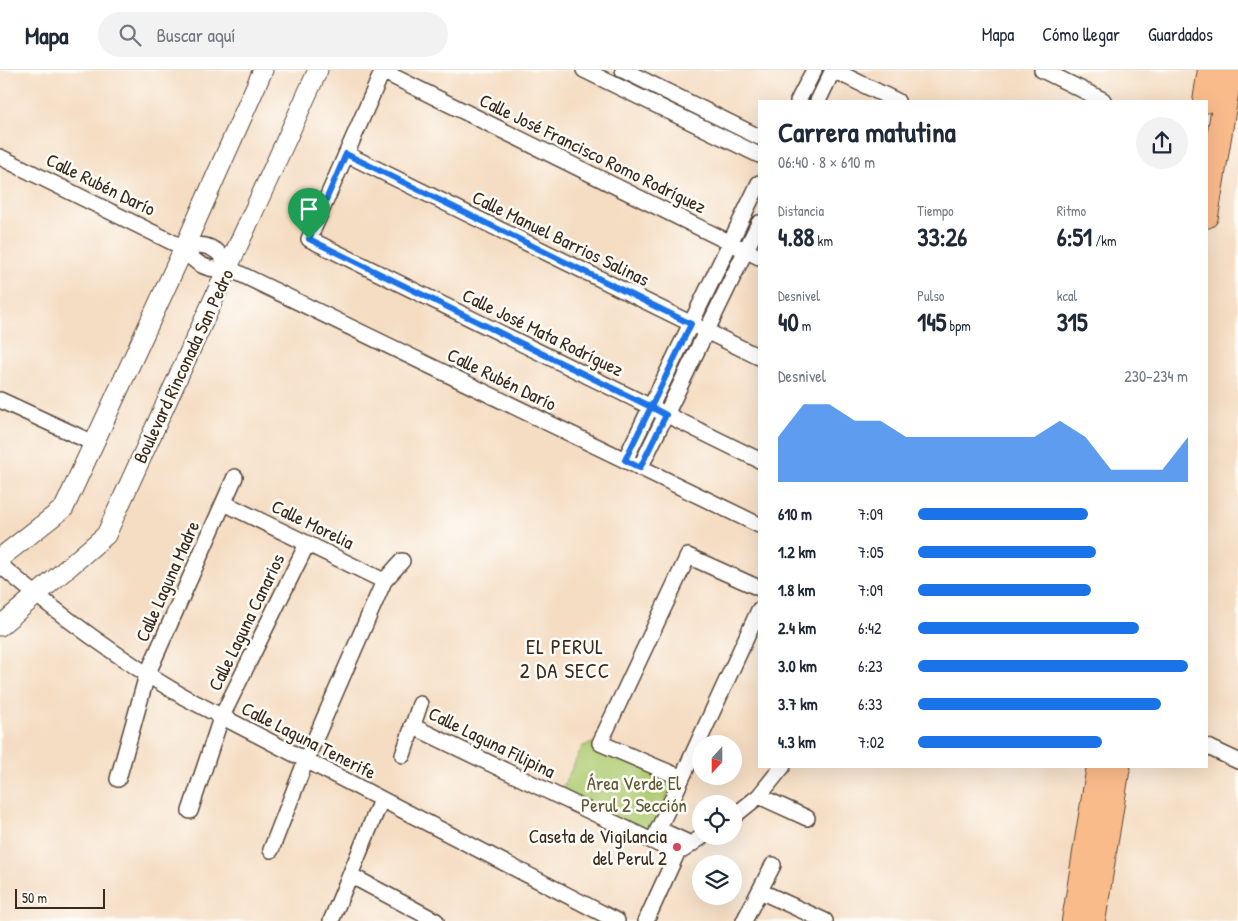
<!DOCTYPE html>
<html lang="es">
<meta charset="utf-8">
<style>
body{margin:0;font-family:"Patrick Hand",sans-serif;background:#f2f2f3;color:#1f2937;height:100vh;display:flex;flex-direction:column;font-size:19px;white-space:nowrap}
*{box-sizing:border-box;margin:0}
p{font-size:16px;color:#747a83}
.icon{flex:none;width:28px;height:28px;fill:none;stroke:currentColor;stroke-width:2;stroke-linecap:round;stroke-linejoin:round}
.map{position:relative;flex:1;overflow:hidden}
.panel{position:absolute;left:758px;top:30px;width:450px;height:668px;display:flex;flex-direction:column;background:#fff;border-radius:0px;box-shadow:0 5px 20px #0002}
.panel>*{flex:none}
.needle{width:32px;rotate:201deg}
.controls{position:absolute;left:692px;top:665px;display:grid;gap:10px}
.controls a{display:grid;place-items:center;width:50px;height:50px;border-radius:50%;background:#fff;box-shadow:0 5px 20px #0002;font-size:25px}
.scale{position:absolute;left:15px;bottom:12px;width:90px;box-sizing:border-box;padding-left:5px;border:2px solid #3b2a1e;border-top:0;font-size:14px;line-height:18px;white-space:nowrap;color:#3b2a1e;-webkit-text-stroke:4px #fdfcf7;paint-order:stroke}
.pin{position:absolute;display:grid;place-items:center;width:42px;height:42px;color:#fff;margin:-51px -21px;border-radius:50% 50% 50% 0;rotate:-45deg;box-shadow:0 0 5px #0007}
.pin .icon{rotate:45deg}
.round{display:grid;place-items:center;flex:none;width:52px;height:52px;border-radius:26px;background:#f2f2f3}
.headline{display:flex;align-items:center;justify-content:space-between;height:85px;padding:0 20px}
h1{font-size:28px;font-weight:700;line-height:38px}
.stats{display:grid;grid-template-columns:repeat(3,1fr);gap:8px;height:85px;padding:5px 20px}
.stats div{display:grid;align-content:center}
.stats b{font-size:25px;font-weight:700}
.stats small{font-size:14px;font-weight:400}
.stats p{font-size:14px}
.chart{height:140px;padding:10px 20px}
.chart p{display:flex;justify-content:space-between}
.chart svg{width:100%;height:90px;margin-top:5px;fill:#1a73e8;opacity:.7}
ul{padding:0 20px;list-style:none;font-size:16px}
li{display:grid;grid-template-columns:80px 60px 1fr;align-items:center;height:38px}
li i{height:12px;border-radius:6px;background:#1a73e8}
header{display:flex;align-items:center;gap:30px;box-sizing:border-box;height:70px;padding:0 25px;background:#fff;border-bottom:1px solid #e0e1e3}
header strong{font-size:24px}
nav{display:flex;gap:28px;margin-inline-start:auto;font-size:18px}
.search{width:350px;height:45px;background:#f2f2f3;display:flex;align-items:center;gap:12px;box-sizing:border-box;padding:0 18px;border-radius:28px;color:#747a83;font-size:19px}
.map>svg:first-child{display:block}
.park{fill:#afcc72;stroke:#757b48}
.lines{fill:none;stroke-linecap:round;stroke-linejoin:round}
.minor-casing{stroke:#574537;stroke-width:18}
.tertiary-casing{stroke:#574537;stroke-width:21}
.trunk-casing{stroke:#574537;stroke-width:26}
.minor{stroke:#fff;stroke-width:15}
.tertiary{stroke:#fff;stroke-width:19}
.trunk{stroke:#fabb8b;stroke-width:24}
.route-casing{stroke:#fff;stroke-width:10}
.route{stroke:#1a73e8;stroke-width:6}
.poi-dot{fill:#d1495b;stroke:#fdfcf7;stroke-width:2}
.labels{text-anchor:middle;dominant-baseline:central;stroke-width:5;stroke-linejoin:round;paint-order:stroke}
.street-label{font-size:19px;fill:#3b2a1e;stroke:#fdfcf7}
.park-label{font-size:19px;fill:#5e5b37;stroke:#fdfcf7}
.poi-label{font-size:19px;fill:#3b2a1e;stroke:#fdfcf7;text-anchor:end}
.quarter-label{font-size:21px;letter-spacing:1px;fill:#3b2a1e;stroke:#fdfcf7}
</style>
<header>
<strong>Mapa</strong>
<div class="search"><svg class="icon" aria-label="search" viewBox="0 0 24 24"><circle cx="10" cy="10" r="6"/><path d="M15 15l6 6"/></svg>Buscar aquí</div>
<nav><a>Mapa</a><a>Cómo llegar</a><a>Guardados</a></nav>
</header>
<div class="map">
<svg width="1238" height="851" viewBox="0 0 1238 851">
<rect width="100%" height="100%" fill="#fdfcf7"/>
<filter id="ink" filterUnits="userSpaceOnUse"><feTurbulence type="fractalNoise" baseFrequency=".02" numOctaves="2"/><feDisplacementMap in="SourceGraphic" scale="10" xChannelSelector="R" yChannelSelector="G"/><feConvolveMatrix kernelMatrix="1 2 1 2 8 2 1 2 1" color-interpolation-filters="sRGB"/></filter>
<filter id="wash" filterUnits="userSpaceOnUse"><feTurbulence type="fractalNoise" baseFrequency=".0096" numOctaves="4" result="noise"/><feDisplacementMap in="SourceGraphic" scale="20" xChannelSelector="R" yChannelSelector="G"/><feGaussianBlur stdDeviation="1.12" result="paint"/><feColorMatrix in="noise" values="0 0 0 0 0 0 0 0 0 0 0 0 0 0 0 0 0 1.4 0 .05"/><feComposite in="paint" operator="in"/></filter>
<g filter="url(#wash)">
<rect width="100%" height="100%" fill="#f5ddc3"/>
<path class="park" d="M 593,673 L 675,708 L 650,767 L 560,723 L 583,676 Z"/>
</g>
<g filter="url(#ink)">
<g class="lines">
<g class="minor-casing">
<path id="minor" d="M 383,0 L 309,169 L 759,390
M 584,0 L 759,85
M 623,0 L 759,67
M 833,0 L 897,31
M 1042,0 L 1103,30 L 1102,31
M 382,1 L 759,187
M 798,31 L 814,0
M 818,31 L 833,0
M 346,84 L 759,287
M 0,87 L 184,178 C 194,194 209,202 228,198 L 759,455
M 184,178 C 204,171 221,178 228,198
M 0,330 L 93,373
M 625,390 L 759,113
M 640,398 L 759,153
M 224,433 L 384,511
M 0,495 C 58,544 118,588 184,627 L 617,851
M 412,656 L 677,783
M 1206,676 L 1238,691
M 403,685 L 420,634
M 682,708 L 600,673 L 688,486 L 759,518
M 118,709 L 147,605 L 235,407
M 759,726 L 807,748
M 190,741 L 221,648 L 307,474
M 734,746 L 759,726 L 783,696
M 658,759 L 691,774
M 653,771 L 759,540
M 271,780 L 306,690 L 384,511 L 402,491
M 683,780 L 703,766
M 350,805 L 436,851
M 760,821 L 825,851
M 331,851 L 381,730
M 646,851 L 677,783
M 744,851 L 773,795"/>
</g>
<g class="tertiary-casing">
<path id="tertiary" d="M 0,488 L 64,438 L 184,178 L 263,0
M 0,556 L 106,465 L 318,0"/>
</g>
<g class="trunk-casing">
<path id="trunk" d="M 1205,31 L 1210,0
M 1206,146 L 1230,0
M 1074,851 L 1099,696
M 1093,851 L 1118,696"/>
</g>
<use href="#minor" class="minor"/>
<use href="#tertiary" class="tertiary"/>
<use href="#trunk" class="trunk"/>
</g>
</g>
<g class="lines" filter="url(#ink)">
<g class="route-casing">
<path id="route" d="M 309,169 L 651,337 L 625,390 L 640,398 L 666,345 L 651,337 L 691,254 L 346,84 L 309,169"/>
</g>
<use href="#route" class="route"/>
</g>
<circle class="poi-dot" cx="677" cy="777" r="5"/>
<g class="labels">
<g class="street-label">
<text transform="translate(593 83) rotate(26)">Calle José Francisco Romo Rodríguez</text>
<text transform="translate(101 114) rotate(26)">Calle Rubén Darío</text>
<text transform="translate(561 168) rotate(26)">Calle Manuel Barrios Salinas</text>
<text transform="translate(543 262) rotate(26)">Calle José Mata Rodríguez</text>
<text transform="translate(183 296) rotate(-65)">Boulevard Rinconada San Pedro</text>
<text transform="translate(502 309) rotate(26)">Calle Rubén Darío</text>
<text transform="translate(313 454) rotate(26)">Calle Morelia</text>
<text transform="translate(167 511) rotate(-66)">Calle Laguna Madre</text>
<text transform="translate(246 552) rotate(-64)">Calle Laguna Canarios</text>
<text transform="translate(309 670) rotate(27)">Calle Laguna Tenerife</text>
<text transform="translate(492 672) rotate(26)">Calle Laguna Filipina</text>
</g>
<g class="park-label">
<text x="634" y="713">Área Verde El<tspan x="634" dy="22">Perul 2 Sección</tspan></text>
</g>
<g class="poi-label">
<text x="667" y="766">Caseta de Vigilancia<tspan x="667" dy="22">del Perul 2</tspan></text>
</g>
<g class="quarter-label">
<text x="565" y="576">EL PERUL<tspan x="565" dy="24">2 DA SECC</tspan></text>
</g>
</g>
</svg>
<div class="controls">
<a><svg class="needle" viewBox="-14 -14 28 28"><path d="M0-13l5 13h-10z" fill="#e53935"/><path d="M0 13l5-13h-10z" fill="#747a83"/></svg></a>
<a><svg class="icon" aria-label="locate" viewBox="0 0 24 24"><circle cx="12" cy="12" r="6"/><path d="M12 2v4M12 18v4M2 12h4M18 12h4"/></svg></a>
<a><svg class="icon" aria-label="layers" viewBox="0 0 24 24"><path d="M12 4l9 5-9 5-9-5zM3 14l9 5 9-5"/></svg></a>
</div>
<div class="scale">50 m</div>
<div class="pin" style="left:309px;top:169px;background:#1e9e55"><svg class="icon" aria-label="arrive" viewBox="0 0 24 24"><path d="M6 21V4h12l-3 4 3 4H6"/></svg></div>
<section class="panel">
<div class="headline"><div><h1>Carrera matutina</h1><p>06:40 · 8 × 610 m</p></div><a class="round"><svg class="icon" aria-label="share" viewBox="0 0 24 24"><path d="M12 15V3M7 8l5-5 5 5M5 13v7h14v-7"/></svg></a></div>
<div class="stats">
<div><p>Distancia</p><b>4.88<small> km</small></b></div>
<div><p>Tiempo</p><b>33:26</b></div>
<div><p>Ritmo</p><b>6:51<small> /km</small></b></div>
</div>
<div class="stats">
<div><p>Desnivel</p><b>40<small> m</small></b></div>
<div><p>Pulso</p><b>145<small> bpm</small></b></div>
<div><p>kcal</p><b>315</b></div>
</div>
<div class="chart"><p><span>Desnivel</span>230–234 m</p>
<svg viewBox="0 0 160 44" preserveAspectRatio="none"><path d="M0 44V22L10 6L20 6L30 14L40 14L50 22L60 22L70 22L80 22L90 22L100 22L110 14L120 22L130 38L140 38L150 38L160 22V44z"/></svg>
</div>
<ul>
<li><b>610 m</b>7:09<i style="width:63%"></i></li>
<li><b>1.2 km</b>7:05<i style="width:66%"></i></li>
<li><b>1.8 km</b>7:09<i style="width:64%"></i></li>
<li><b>2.4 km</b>6:42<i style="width:82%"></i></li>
<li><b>3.0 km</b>6:23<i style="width:100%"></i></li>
<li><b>3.7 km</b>6:33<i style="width:90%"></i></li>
<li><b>4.3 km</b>7:02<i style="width:68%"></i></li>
</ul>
</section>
</div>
